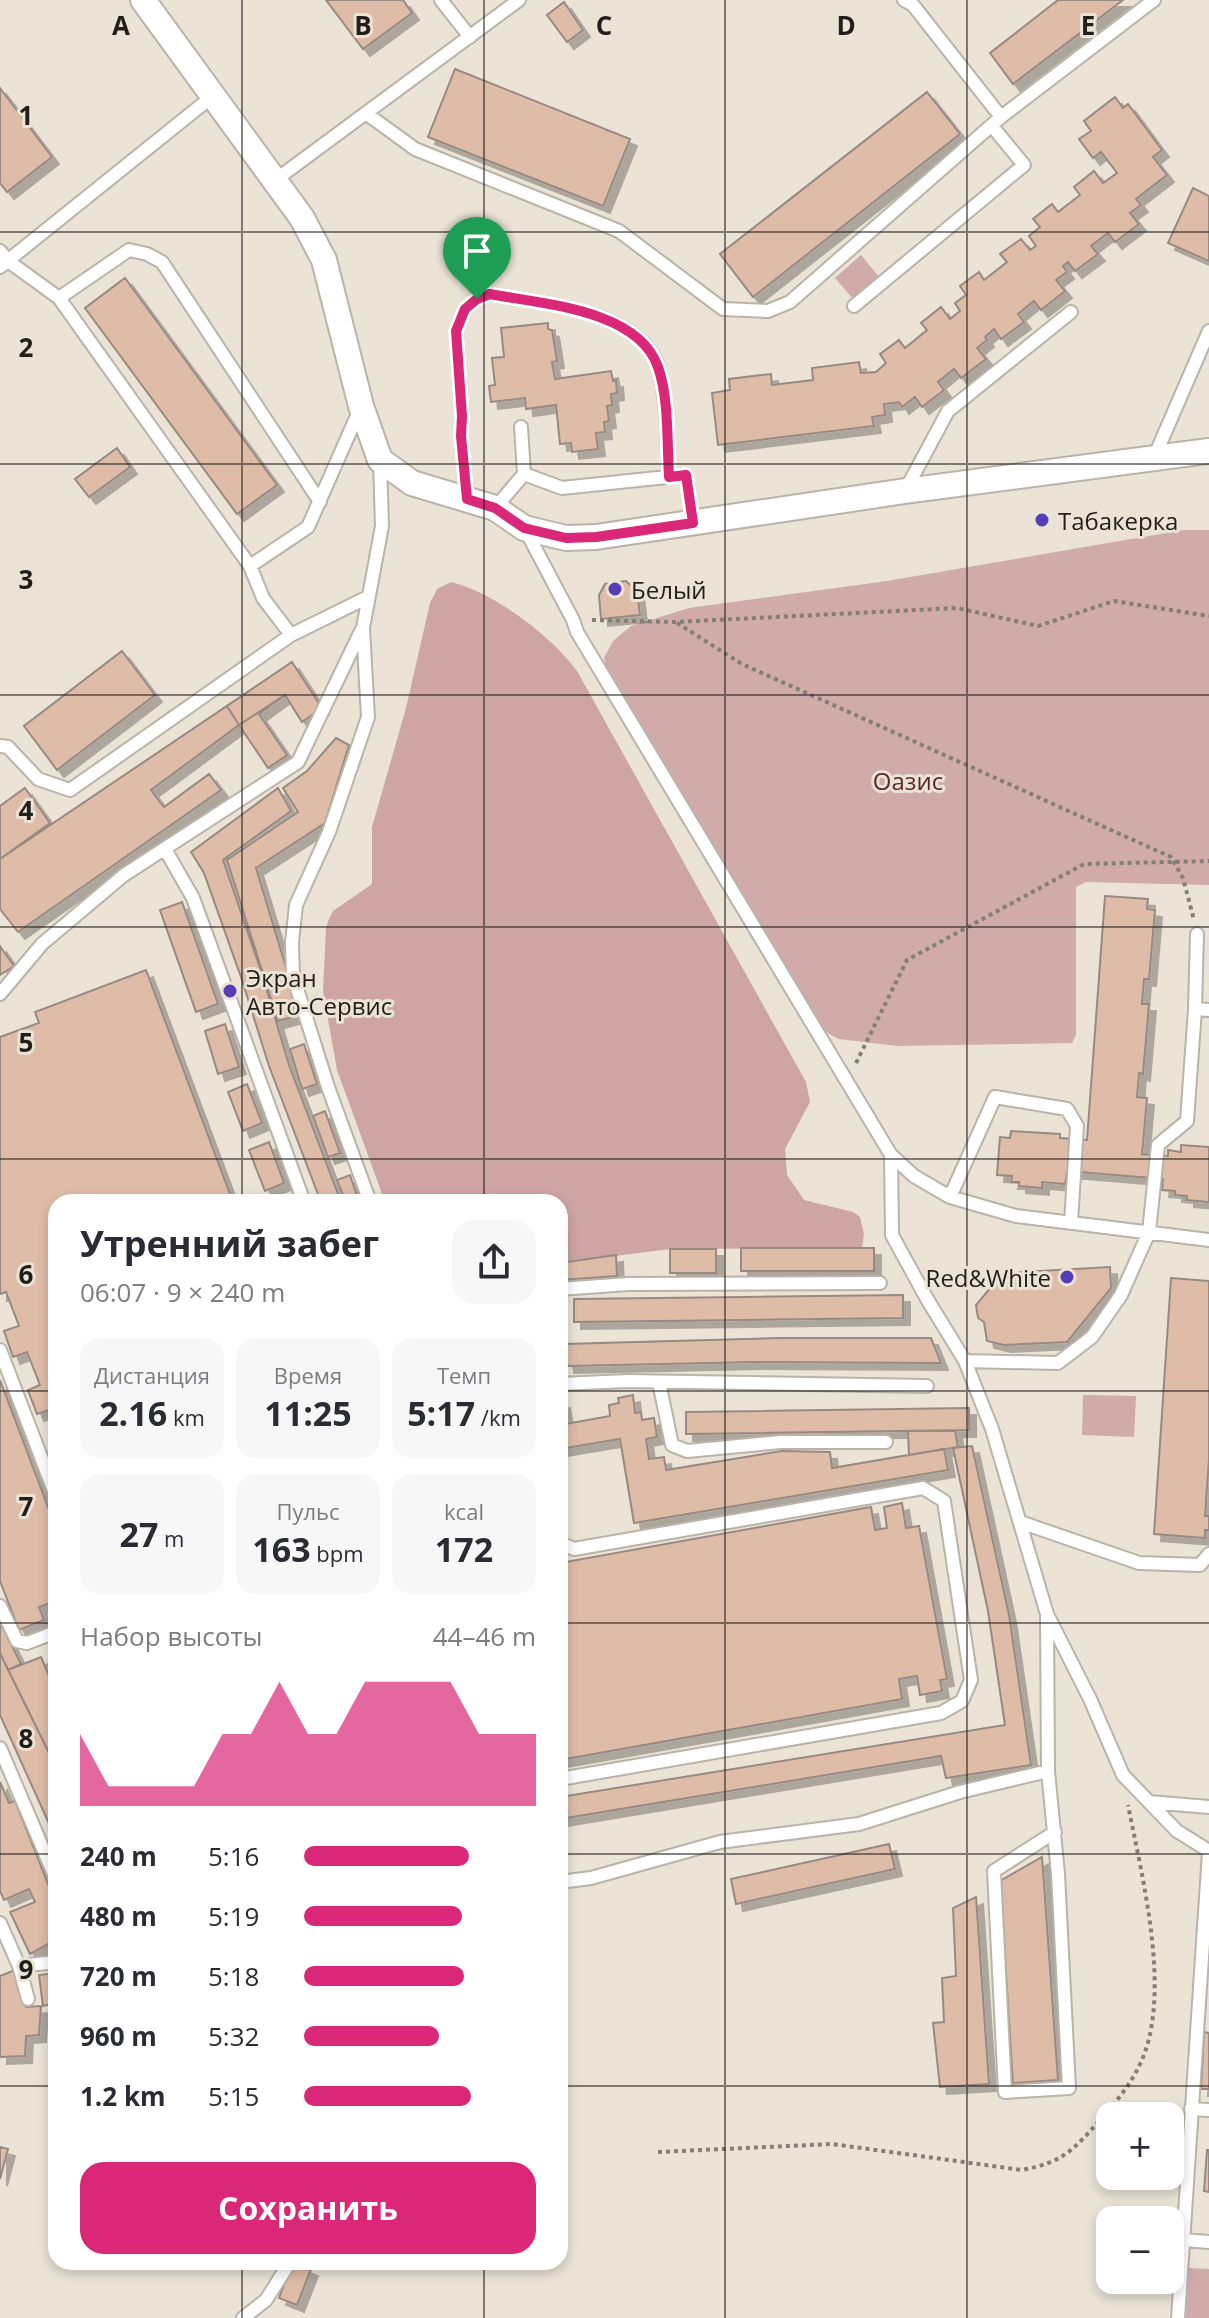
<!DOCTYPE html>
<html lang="ru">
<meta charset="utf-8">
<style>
body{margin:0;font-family:"Open Sans",sans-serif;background:#f7f7f7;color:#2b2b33;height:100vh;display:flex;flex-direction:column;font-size:30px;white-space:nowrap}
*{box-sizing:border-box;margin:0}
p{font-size:26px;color:#7c7c81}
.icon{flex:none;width:44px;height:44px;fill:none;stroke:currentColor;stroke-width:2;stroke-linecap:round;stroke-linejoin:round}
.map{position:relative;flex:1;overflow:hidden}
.panel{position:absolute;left:48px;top:1194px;width:520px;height:1076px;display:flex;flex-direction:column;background:#fff;border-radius:24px;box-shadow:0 4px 12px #0003}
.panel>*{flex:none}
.buttons{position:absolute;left:1096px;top:2102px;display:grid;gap:16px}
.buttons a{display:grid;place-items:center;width:88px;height:88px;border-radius:16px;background:#fff;box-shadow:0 4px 12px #0003;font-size:40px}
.pin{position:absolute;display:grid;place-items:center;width:68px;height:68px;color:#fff;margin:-82px -34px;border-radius:50% 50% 50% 0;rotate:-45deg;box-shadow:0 0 8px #0007}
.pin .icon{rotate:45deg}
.round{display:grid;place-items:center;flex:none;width:84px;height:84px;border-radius:24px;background:#f7f7f7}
.headline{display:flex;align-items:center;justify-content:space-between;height:136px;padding:0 32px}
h1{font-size:36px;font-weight:700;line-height:60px}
.stats{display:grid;grid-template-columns:repeat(3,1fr);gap:12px;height:136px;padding:8px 32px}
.stats div{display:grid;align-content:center;border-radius:20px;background:#f7f7f7;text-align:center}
.stats b{font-size:34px;font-weight:700}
.stats small{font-size:22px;font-weight:400}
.stats p{font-size:22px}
.chart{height:224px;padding:16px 32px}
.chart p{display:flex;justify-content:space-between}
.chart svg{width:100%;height:144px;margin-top:8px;fill:#db2777;opacity:.7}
.action{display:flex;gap:16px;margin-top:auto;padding:16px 32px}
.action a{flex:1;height:92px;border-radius:24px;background:#db2777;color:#fff;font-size:32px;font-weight:700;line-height:92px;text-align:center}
ul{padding:0 32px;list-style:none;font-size:26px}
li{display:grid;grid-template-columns:128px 96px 1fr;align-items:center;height:60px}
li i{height:20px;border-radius:10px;background:#db2777}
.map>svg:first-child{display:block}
.green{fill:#d0abaa}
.forest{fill:#cea5a4}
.building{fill:#dfbca8;stroke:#978a83;stroke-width:2;filter:url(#shadow)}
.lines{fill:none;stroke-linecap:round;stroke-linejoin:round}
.service-casing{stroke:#bab3a7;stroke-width:16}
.minor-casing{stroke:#bab3a7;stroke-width:28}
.path{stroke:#837e76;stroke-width:4;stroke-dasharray:4 4;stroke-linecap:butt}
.service{stroke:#fff;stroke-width:12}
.minor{stroke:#fff;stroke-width:24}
.route-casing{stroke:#fff;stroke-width:16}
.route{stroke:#db2777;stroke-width:10}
.grid{fill:none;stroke:#221f1b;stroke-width:2;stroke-opacity:0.55}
.poi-dot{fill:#553eb5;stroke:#eae3d6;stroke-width:3}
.labels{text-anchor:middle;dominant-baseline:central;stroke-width:6;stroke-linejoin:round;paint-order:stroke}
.poi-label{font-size:24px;fill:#221f1b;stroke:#eae3d6;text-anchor:start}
.park-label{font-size:24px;fill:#5f292b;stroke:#eae3d6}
.grid-label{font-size:26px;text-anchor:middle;font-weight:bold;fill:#221f1b;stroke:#eae3d6;stroke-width:6;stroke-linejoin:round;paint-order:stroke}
</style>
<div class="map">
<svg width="1209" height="2318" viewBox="0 0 1209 2318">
<defs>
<filter id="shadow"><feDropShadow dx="7" dy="7" stdDeviation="0" flood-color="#0004"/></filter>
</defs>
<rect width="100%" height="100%" fill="#eae3d6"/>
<path class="green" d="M 861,255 L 879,277 L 853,299 L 835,278 Z
M 1184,530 L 1209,530 L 1209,885 L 1086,882 L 1076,887 L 1076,1035 L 1072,1043 L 897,1046 L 839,1039 L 829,1034 L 821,1025 L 606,671 L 604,658 L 613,641 L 631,626 L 689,608 L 887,581 Z
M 1083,1395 L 1136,1396 L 1134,1437 L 1082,1435 Z
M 1189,2268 L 1209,2269 L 1209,2318 L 1186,2318 Z"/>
<path class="forest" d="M 451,582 C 493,592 552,636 577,671 L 806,1082 L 810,1102 L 785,1149 L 787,1175 L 804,1200 L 853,1212 L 860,1217 L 864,1234 L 862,1248 L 670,1249 L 560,1263 L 560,1202 L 385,1202 L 337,1070 L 323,991 L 326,928 L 329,919 L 333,911 L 372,884 L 372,827 L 406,708 L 430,603 L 437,589 Z"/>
<path class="building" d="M 326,0 L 403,0 L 412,13 L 363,49 Z
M 1058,0 L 1123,0 L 1013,84 L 990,53 Z
M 564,2 L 583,30 L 567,42 L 547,15 Z
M 455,69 L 630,139 L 603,206 L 428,137 Z
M 0,88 L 52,157 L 7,192 L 0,183 Z
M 927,92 L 960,134 L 753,297 L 720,254 Z
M 1115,97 L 1123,108 L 1128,104 L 1162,150 L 1153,157 L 1167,175 L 1136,199 L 1141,205 L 1130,213 L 1139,224 L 1115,242 L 1108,233 L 1091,246 L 1098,254 L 1075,271 L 1068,262 L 1063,266 L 1067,272 L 1056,280 L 1065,291 L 1041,310 L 1034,301 L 1018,314 L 1024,322 L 1001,339 L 994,329 L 985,337 L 987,340 L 977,348 L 986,359 L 961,378 L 954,369 L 938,382 L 944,390 L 922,407 L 915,397 L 902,407 L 899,402 L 884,404 L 885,415 L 872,417 L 874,426 L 718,445 L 712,393 L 730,390 L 729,379 L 771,374 L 772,385 L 813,380 L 812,368 L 859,362 L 861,373 L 876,372 L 886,363 L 880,354 L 899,340 L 905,348 L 927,330 L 921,323 L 941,307 L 950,319 L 960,311 L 955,303 L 966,295 L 960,286 L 979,272 L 984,280 L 1007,262 L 1000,254 L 1021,239 L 1030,250 L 1036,246 L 1029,236 L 1040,227 L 1033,219 L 1052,204 L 1058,212 L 1080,195 L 1074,187 L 1094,171 L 1103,183 L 1117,173 L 1101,152 L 1093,158 L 1079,139 L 1091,131 L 1084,121 Z
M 1193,188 L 1209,196 L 1209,261 L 1168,243 Z
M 125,278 L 277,485 L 237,514 L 85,308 Z
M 548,323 L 548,329 L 552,330 L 557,361 L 552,362 L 555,379 L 611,371 L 613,381 L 616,380 L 617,393 L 611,394 L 612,405 L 607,406 L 609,421 L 604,422 L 605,432 L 596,433 L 598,449 L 572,452 L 571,443 L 560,444 L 556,405 L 526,409 L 525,398 L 491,402 L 489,386 L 495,385 L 492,358 L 504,357 L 501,328 Z
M 117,448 L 130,467 L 89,497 L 75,479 Z
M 626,581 L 637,591 L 640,615 L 601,619 L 599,595 L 605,584 Z
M 122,651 L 155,695 L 57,770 L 24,726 Z
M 292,662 L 322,708 L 302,722 L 285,695 L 239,725 L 227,706 Z
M 292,662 L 322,708 L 302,722 L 285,695 L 259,714 L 287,755 L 268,768 L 239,725 L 151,790 L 164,807 L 209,774 L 221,790 L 18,932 L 0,909 L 0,859 Z
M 336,738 L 349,745 L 325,823 L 256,868 L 288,974 L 296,1016 L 278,1021 L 227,860 L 298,812 L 283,788 L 307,771 Z
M 25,788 L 50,823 L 0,859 L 0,806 Z
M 278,788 L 291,811 L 223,860 L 262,974 L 289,1065 L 341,1202 L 321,1202 L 269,1066 L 242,980 L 204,873 L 191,852 Z
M 1105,896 L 1148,899 L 1147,909 L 1155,910 L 1149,979 L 1144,979 L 1142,1004 L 1149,1004 L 1143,1074 L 1139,1073 L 1137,1097 L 1147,1098 L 1142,1154 L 1168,1156 L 1168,1150 L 1181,1152 L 1181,1145 L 1209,1147 L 1209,1202 L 1187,1200 L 1187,1196 L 1175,1195 L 1175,1191 L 1162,1190 L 1163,1179 L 1067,1171 L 1065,1184 L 1042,1182 L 1042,1188 L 1019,1186 L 1019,1182 L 1011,1182 L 1012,1176 L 997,1175 L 1000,1137 L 1010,1138 L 1011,1131 L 1060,1134 L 1060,1138 L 1087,1140 Z
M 182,902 L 218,1004 L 196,1012 L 160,910 Z
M 0,946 L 14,966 L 0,975 Z
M 146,970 L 233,1202 L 56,1202 L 56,1420 L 52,1409 L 37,1414 L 28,1390 L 40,1385 L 27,1352 L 13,1357 L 4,1331 L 19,1326 L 6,1292 L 0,1294 L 0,1037 L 39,1023 L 35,1012 Z
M 225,1024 L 239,1067 L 218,1074 L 205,1031 Z
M 304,1044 L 317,1084 L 302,1089 L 290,1049 Z
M 247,1084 L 262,1123 L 243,1131 L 228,1092 Z
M 325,1111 L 340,1153 L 328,1157 L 313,1116 Z
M 269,1142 L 284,1183 L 265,1191 L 249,1150 Z
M 350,1175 L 357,1196 L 345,1200 L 337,1180 Z
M 741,1248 L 874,1248 L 874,1271 L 741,1271 Z
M 670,1249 L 716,1249 L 716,1273 L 670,1273 Z
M 616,1255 L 617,1276 L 560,1280 L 560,1263 Z
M 1110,1267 L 1111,1288 L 1067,1342 L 1004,1345 L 987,1341 L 984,1322 L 978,1318 L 976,1305 L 1003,1273 Z
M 1171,1278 L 1209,1281 L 1209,1459 L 1205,1516 L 1209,1516 L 1209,1530 L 1205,1530 L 1205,1538 L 1154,1534 Z
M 903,1295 L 903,1318 L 574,1322 L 574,1299 Z
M 781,1338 L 931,1338 L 941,1363 L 755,1362 L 567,1366 L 564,1344 Z
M 0,1380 L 56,1528 L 56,1611 L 53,1602 L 39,1607 L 44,1620 L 19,1630 L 0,1581 Z
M 633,1395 L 635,1413 L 641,1412 L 642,1420 L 654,1418 L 657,1437 L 646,1439 L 649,1459 L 664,1457 L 666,1470 L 782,1451 L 830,1452 L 832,1468 L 944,1449 L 948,1470 L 634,1523 L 620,1439 L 560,1449 L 560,1425 L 610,1416 L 609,1405 L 619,1403 L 618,1398 Z
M 563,1401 L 567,1424 L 560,1425 L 560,1402 Z
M 969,1408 L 969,1430 L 686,1434 L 686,1412 Z
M 908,1431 L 955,1431 L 958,1447 L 909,1455 Z
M 972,1446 L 1009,1615 L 1031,1765 L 946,1778 L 941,1756 L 560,1819 L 560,1797 L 1005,1725 L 988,1611 L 953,1448 Z
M 902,1503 L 906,1528 L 919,1526 L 947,1679 L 940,1680 L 942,1691 L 920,1695 L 917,1676 L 899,1679 L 902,1699 L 560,1760 L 560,1563 L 871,1507 L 875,1530 L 887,1528 L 884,1507 Z
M 0,1622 L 21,1664 L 8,1670 L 0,1653 Z
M 0,1653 L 56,1767 L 56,1839 L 0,1715 Z
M 41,1657 L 56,1692 L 56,1767 L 8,1670 Z
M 0,1782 L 9,1803 L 15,1801 L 56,1904 L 56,1956 L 50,1943 L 30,1954 L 10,1912 L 35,1902 L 29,1889 L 4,1900 L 0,1891 Z
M 889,1844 L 895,1869 L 736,1904 L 731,1879 Z
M 1042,1857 L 1058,2080 L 1013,2083 L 1000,1881 Z
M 976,1897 L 989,2084 L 940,2087 L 933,2023 L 944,2022 L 942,1978 L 956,1976 L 953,1908 Z
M 15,1970 L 26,2007 L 41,2006 L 39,2035 L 26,2036 L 25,2056 L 0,2057 L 0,1976 Z
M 56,1973 L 56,2003 L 43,2006 L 39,1975 Z
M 1204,2032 L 1209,2033 L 1209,2089 L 1201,2089 Z
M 0,2147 L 8,2149 L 0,2179 Z
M 1207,2150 L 1209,2150 L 1209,2192 L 1204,2191 Z
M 293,2262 L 311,2269 L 297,2305 L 279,2298 Z"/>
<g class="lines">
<g class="service-casing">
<path id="service" d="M 441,0 L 470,37
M 904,0 L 913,5 L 1001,117 L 1154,0
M 367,114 L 415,149 L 619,231 L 723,309 L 768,311 L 790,302 L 1001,117
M 274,181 L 519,0
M 0,251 L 8,261 L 59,298 L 250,566 L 308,527 L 360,409
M 0,267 L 214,95
M 59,298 L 129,250 L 147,254 L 162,262 L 320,502
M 854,306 L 1024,165 L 992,126
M 521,427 L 524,474
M 1153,460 L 1209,331
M 905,491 L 948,411 L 1071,312
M 467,499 L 461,436 L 462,416 L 456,331 L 465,309 L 477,299 L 490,294 C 541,304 638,309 658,366 C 668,398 667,443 669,477
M 495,508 L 524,474 L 562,488 L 686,475 L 693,523
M 526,531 L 573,620 L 577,632 L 891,1155 L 914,1176 L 950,1197 L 1016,1216 L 1209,1240
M 250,566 L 263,598 L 291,635
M 0,746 L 8,747 L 38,779 L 70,790 L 291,635 L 368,597
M 165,849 L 193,898 L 304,1202
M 1197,934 L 1195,1009 L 1209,1010
M 0,994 L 42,944 L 124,875 L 298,762 L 361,631
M 891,1155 L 892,1235 L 927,1299 L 965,1361 L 992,1429 L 1047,1614 L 1048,1771 L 1058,1874 L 1069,2088 L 1005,2092 L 994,1871 L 1055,1832
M 950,1197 L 995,1097 L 1067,1109 L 1077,1126 L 1071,1223
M 370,1202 L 328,1087 L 293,976 L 292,942 L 296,905 L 329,832 L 368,717 L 363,628 L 382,526 L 380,460
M 560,1289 L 628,1284 L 880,1283
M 0,1350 L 56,1496
M 965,1361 L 1058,1363 L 1092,1337 L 1121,1295 L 1149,1232 L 1158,1145 L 1187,1121 L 1195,1009
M 659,1382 L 672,1445 L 687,1451 L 781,1442 L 886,1442
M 560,1384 L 628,1381 L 927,1386
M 1020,1522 L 1139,1563 L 1200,1565 L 1209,1554
M 560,1543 L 574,1549 L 923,1488 L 944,1501 L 971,1680 L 962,1701 L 941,1713 L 560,1779
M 0,1606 L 17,1641 L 27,1643 L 56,1632
M 1049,1618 L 1090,1699 L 1123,1775 L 1177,1831 L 1209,1851
M 0,1748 L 56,1879
M 1149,1802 L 1209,1807
M 560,1882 L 591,1878 L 720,1842 L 859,1824 L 960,1792 L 1048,1771
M 0,1923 L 19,1966 L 28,1999
M 19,1966 L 56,1962
M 1191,2109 L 1209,2110
M 1183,2240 L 1209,2242
M 243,2318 L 266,2300 L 290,2262
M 1178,2318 L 1209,1852"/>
</g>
<g class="minor-casing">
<path id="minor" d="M 143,0 L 302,218 L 324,260 L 361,406 L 380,460 L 412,483 L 495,508 L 524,528 L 566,538 L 596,537 L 905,491 L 1209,451"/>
</g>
<path class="path" d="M 592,620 L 675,622 L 957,608 L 1038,626 L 1114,601 L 1209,616
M 677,623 L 742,664 L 1171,857 L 1183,878 L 1194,920
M 856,1063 L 907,960 L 1084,864 L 1209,861
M 658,2152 L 832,2144 L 1022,2170 C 1064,2162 1073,2150 1101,2119 C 1116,2102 1131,2084 1140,2064 C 1173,1996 1142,1877 1128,1805"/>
<use href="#service" class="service"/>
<use href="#minor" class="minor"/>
</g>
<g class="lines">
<g class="route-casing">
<path id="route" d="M 490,294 C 541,304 638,309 658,367 C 669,398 667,443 669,477 L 686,475 L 693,523 L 596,537 L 566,538 L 524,528 L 495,508 L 467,499 L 461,436 L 462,416 L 456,331 L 465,309 L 477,299 Z"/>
</g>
<use href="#route" class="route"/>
</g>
<path class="grid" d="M 242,0 L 242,1202M 484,0 L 484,1202M 725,0 L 725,2318M 967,0 L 967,2318M 0,232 L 1209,232M 0,464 L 1209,464M 0,695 L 1209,695M 0,927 L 1209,927M 0,1159 L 1209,1159M 0,1391 L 56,1391M 560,1391 L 1209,1391M 0,1623 L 56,1623M 560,1623 L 1209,1623M 0,1854 L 56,1854M 560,1854 L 1209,1854M 0,2086 L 56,2086M 560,2086 L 1209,2086M 242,2262 L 242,2318M 484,2262 L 484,2318"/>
<g class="poi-dot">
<circle cx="1042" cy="520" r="8"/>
<circle cx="615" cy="589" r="8"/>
<circle cx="230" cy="991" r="8"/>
<circle cx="1067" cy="1277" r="8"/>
</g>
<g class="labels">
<g class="poi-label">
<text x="1058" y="520">Табакерка</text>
<text x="631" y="589">Белый</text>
<text x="246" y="977">Экран<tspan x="246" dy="28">Авто-Сервис</tspan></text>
<text x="1051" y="1277" text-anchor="end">Red&amp;White</text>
</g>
<g class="park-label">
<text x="908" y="780">Оазис</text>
</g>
</g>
<g class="grid-label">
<text x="121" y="35">A</text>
<text x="363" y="35">B</text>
<text x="604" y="35">C</text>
<text x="846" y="35">D</text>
<text x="1088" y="35">E</text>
<text x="26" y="125">1</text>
<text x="26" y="357">2</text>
<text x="26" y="589">3</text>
<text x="26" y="820">4</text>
<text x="26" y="1052">5</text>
<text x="26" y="1284">6</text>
<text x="26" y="1516">7</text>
<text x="26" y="1748">8</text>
<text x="26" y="1979">9</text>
</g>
</svg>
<div class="buttons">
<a>+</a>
<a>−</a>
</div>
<div class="pin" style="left:477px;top:299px;background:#1e9e55"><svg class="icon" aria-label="arrive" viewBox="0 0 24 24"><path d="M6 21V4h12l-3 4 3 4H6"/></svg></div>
<section class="panel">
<div class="headline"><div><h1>Утренний забег</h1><p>06:07 · 9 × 240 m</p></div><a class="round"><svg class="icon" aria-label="share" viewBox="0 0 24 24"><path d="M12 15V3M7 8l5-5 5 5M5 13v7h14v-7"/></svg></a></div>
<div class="stats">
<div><p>Дистанция</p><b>2.16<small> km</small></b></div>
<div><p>Время</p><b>11:25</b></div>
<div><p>Темп</p><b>5:17<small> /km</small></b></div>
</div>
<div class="stats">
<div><b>27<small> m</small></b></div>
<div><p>Пульс</p><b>163<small> bpm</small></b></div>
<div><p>kcal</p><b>172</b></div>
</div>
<div class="chart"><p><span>Набор высоты</span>44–46 m</p>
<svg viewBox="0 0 160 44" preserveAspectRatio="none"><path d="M0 44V22L10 38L20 38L30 38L40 38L50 22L60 22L70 6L80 22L90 22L100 6L110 6L120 6L130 6L140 22L150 22L160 22V44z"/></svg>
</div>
<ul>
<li><b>240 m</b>5:16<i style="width:71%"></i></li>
<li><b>480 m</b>5:19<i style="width:68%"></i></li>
<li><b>720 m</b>5:18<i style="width:69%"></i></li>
<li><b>960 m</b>5:32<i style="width:58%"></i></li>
<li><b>1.2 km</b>5:15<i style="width:72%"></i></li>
</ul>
<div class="action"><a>Сохранить</a></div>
</section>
</div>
